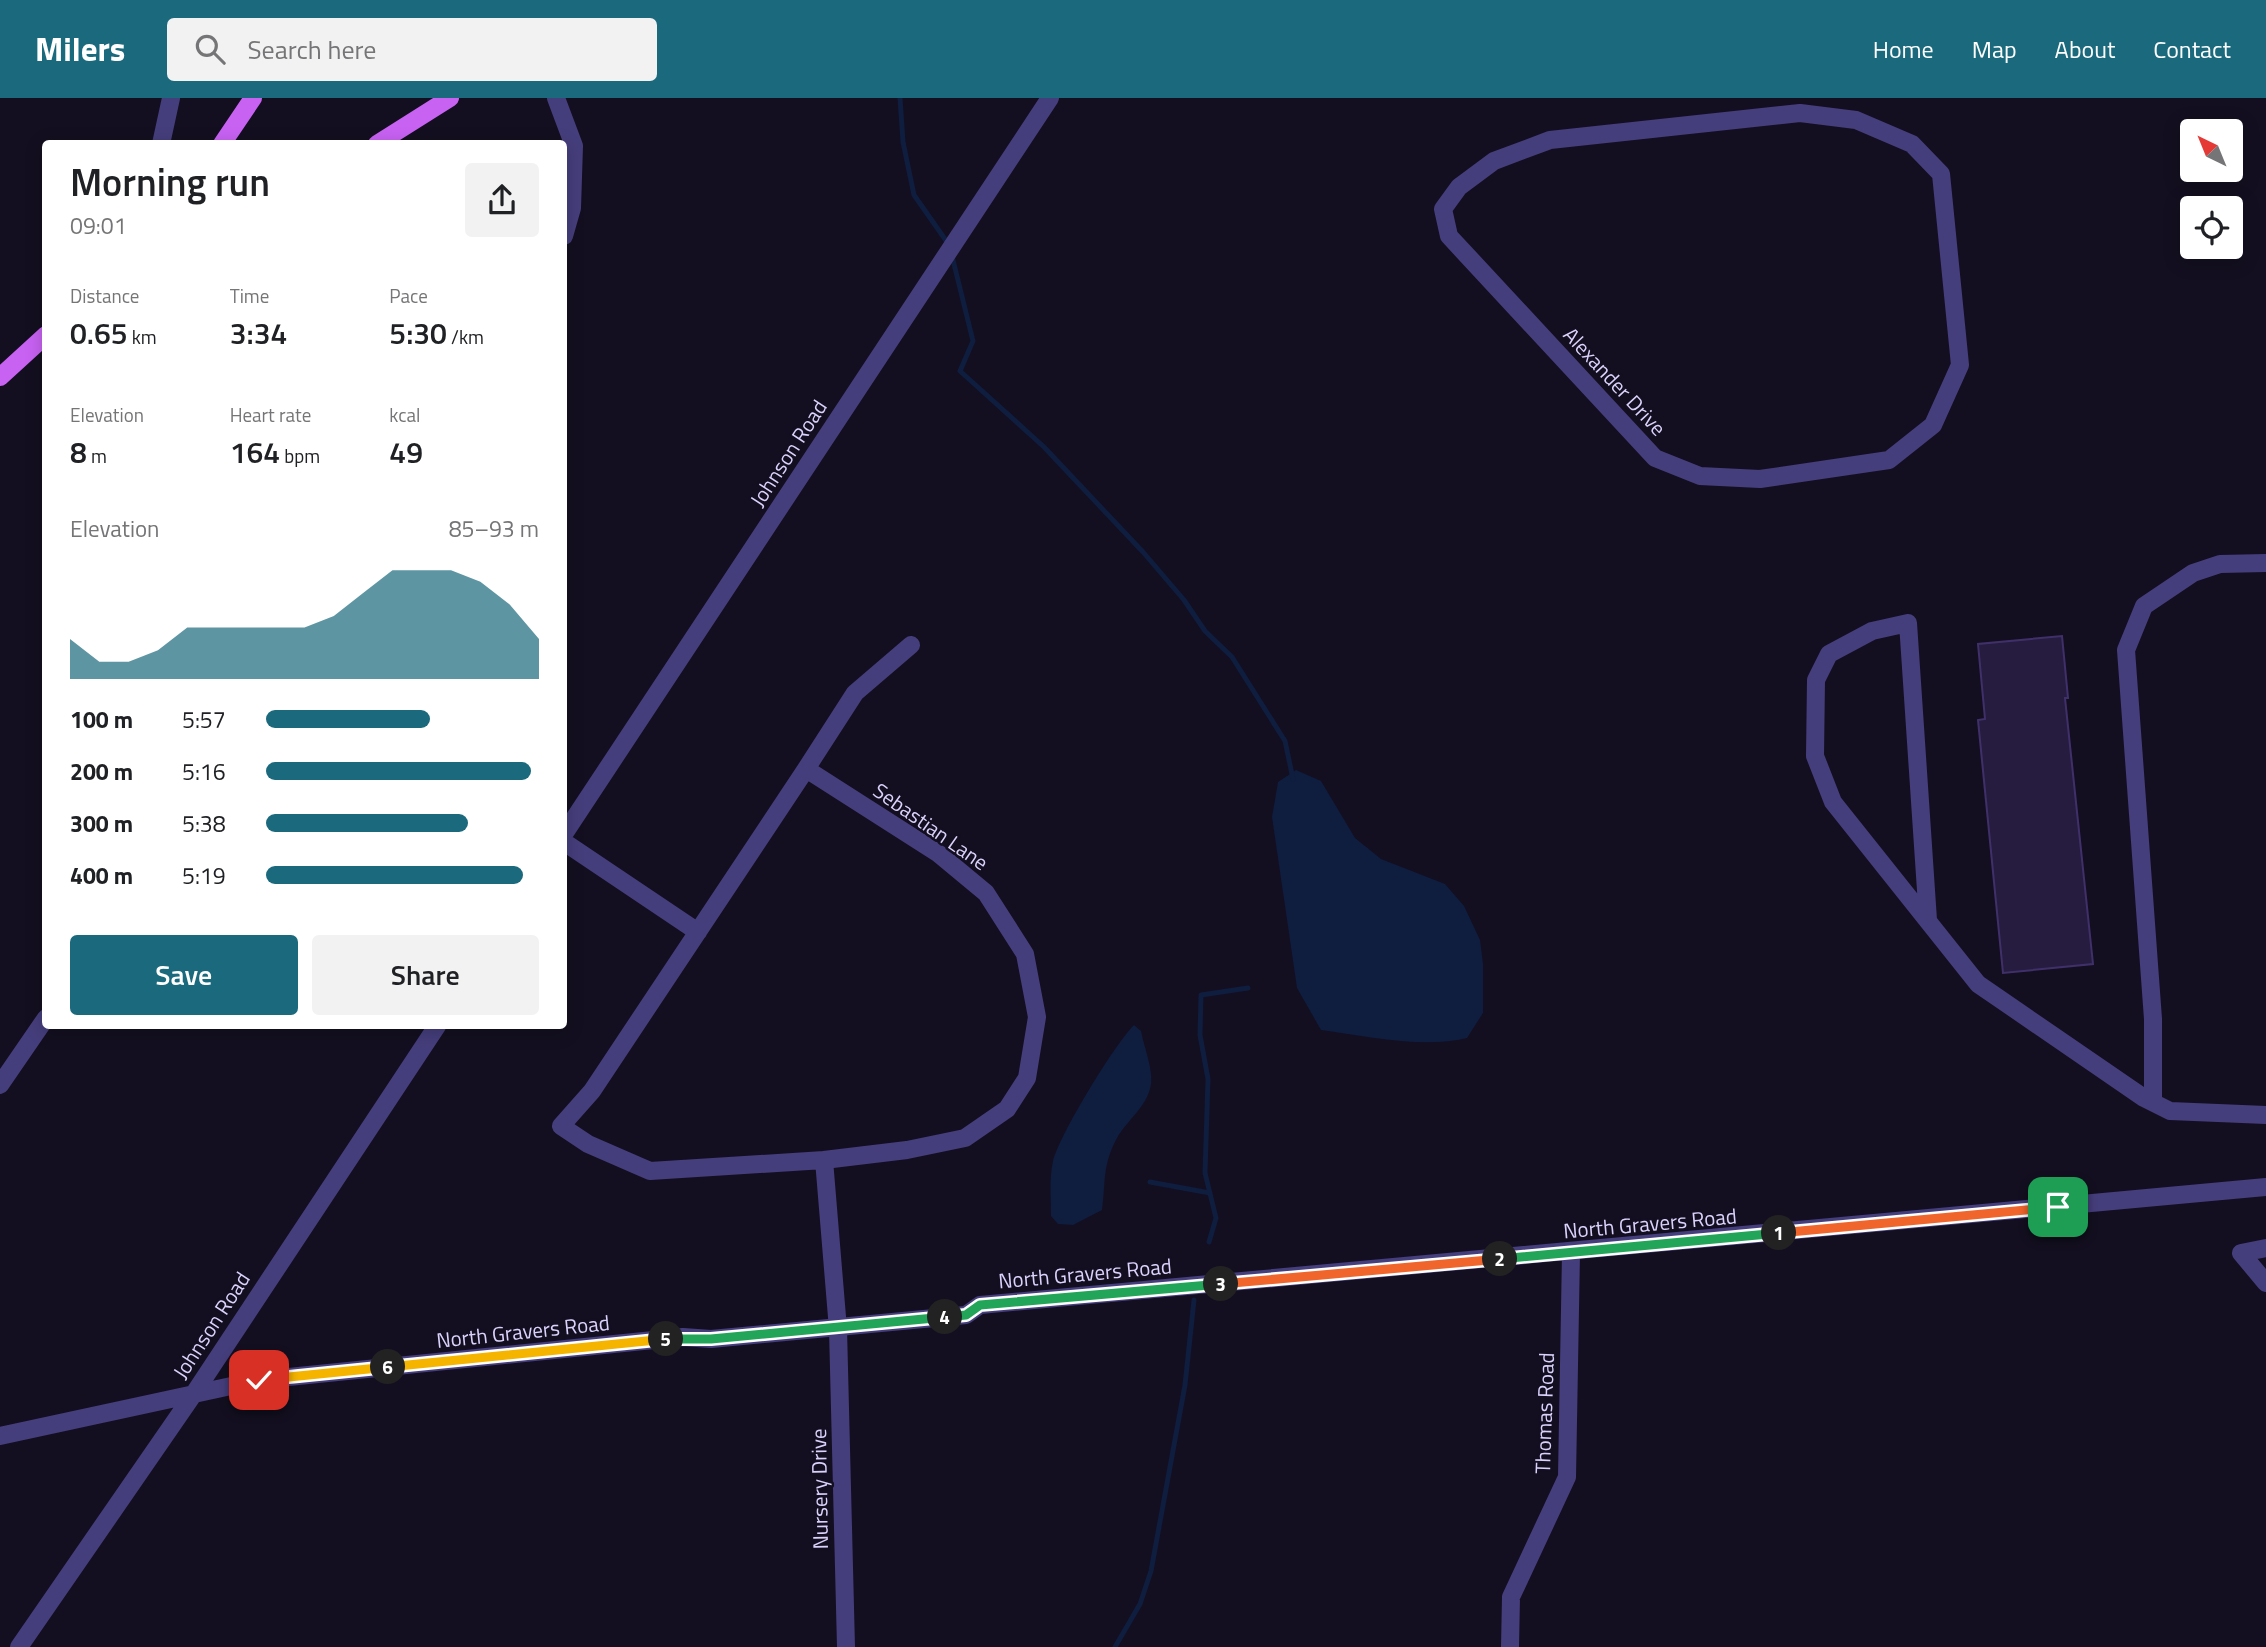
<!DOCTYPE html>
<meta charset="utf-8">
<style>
body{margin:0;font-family:"Titillium Web",sans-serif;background:#f2f2f2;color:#202124;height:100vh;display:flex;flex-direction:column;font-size:26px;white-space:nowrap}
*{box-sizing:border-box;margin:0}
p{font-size:23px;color:#757577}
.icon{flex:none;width:38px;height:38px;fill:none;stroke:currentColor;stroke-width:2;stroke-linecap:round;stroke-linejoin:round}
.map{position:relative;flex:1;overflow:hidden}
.details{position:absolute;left:42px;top:42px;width:525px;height:889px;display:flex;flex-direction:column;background:#fff;border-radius:7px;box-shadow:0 4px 18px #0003}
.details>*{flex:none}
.needle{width:46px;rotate:317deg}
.buttons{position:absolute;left:2180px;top:21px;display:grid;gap:14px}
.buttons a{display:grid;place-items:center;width:63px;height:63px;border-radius:7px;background:#fff;box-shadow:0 4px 18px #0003;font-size:35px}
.pin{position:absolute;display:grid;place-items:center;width:60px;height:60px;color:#fff;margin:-30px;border-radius:14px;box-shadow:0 4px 10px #0006}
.km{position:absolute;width:35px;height:35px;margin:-18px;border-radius:50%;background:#222;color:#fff;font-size:19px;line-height:35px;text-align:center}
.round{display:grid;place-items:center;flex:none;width:74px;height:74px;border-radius:7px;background:#f2f2f2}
.overview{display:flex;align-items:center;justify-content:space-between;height:119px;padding:0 28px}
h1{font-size:38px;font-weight:600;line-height:52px}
.metrics{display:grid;grid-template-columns:repeat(3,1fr);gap:10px;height:119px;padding:7px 28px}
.metrics div{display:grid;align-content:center}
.metrics b{font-size:30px;font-weight:600}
.metrics small{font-size:19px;font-weight:400}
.metrics p{font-size:19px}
.chart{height:196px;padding:14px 28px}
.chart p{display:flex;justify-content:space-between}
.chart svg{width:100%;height:126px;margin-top:7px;fill:#1a697c;opacity:.7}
.primary-button{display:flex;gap:14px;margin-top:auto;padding:14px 28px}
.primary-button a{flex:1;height:80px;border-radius:7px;background:#1a697c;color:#fff;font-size:28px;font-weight:600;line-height:80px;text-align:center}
.primary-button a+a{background:#f2f2f2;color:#202124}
ul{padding:0 28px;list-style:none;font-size:23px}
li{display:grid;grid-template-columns:112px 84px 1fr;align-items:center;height:52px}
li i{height:18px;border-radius:9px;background:#1a697c}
header{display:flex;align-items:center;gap:42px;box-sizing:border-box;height:98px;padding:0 35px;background:#1a697c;color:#fff}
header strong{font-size:33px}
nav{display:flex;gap:38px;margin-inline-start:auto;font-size:24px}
.search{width:490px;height:63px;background:#f2f2f2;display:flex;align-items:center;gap:18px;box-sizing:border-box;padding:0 24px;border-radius:7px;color:#757577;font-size:26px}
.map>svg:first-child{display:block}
.water{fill:#0f1d3f}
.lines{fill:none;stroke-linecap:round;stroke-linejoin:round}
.stream{stroke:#0f1d3f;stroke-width:5}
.building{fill:#261c40;stroke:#40306a;stroke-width:2}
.minor{stroke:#453e7c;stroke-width:18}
.major{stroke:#c862f3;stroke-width:18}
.split-1-casing{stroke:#fff;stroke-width:14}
.split-2-casing{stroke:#fff;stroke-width:14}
.split-3-casing{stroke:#fff;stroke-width:14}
.split-4-casing{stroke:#fff;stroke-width:14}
.split-5-casing{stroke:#fff;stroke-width:14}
.split-6-casing{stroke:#fff;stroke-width:14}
.split-7-casing{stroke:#fff;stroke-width:14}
.split-1{stroke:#f0652b;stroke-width:9}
.split-2{stroke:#22a559;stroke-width:9}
.split-3{stroke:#f0652b;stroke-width:9}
.split-4{stroke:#22a559;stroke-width:9}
.split-5{stroke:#22a559;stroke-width:9}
.split-6{stroke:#f5b400;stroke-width:9}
.split-7{stroke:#f5b400;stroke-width:9}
.labels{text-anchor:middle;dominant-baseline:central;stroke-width:5;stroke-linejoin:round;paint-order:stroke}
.street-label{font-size:21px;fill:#dad2fb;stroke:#130f20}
</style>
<header>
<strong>Milers</strong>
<div class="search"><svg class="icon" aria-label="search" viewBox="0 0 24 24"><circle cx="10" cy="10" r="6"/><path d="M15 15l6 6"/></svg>Search here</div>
<nav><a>Home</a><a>Map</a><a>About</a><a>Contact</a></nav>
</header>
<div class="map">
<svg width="2266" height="1549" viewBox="0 0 2266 1549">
<rect width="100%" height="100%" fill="#130f20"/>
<path class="water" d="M 1296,672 L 1321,683 L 1355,740 L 1381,761 L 1445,786 L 1464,808 L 1480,842 L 1483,866 L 1483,915 L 1467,940 C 1424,951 1365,938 1321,932 L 1297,890 L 1272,719 L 1278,684 Z
M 1134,927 L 1141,933 C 1144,949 1153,970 1151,986 C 1148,1008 1128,1021 1117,1040 C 1102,1068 1106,1083 1102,1112 L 1073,1127 L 1058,1126 L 1051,1118 C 1051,1100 1049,1081 1053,1063 C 1060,1036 1114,947 1134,927 Z"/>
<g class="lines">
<path class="stream" d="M 900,0 L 903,44 L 914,97 L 947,144
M 952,158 L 973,243 L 960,273 L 1044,349 L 1143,454 L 1184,502 L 1205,533 L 1232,559 L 1285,643 L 1293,681
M 1150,1084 L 1210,1095
M 1209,1144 L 1216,1120 L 1205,1075 L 1208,981 L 1200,937 L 1201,897 L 1248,890
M 1115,1549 L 1140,1506 L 1151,1473 L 1185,1287 L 1194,1202"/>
</g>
<path class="building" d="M 2062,538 L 2068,600 L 2065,600 L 2093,866 L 2003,875 L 1978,622 L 1985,621 L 1978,546 Z"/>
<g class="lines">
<path class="minor" d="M 556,0 L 574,48 L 572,110 L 564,138
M 1800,15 L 1856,22 L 1912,46 L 1941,76 L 1960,267 L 1933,327 L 1889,362 L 1760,381 L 1700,378 L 1655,360 L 1449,138 L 1443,111 L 1459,89 L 1494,63 L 1550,42 Z
M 161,46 L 171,0
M 806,671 L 855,595 L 911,547
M 564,736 L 1050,0
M 564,744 L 698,834
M 1928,822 L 1908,525 L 1872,533 L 1829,556 L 1816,582 L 1815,658 L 1833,704 L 1978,886 L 2144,1000 L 2170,1013 L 2266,1017
M 0,987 L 46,920
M 2153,1004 L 2153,921 L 2126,552 L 2144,508 L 2193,475 L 2220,466 L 2266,465
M 824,1062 L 650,1073 L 588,1046 L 561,1028 L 592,993 L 806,671 L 939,756 L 986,795 L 1025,856 L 1037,919 L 1027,980 L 1007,1011 L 965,1040 L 907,1052 L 824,1062 L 838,1231 L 846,1549
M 2266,1150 L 2241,1155 L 2266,1185
M 0,1338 L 259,1282 L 683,1239 L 711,1241 L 966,1217 L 980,1207 L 2266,1089
M 19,1549 L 193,1297 L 437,928
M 1510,1549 L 1511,1499 L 1567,1379 L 1571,1155"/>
<path class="major" d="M 222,46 L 253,0
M 377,46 L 450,0
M 0,279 L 46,237"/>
</g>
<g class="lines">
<g class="split-1-casing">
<path id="split-1" d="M 1779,1135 L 2058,1109"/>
</g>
<g class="split-2-casing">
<path id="split-2" d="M 1500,1161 L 1779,1135"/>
</g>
<g class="split-3-casing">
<path id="split-3" d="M 1221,1186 L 1500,1161"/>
</g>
<g class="split-4-casing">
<path id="split-4" d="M 945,1219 L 966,1217 L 980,1207 L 1221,1186"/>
</g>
<g class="split-5-casing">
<path id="split-5" d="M 666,1241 L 711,1241 L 945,1219"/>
</g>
<g class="split-6-casing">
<path id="split-6" d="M 388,1269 L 666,1241"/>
</g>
<g class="split-7-casing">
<path id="split-7" d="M 259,1282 L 388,1269"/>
</g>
<use href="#split-1" class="split-1"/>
<use href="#split-2" class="split-2"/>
<use href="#split-3" class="split-3"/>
<use href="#split-4" class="split-4"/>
<use href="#split-5" class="split-5"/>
<use href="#split-6" class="split-6"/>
<use href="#split-7" class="split-7"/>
</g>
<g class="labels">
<g class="street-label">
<text transform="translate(1615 283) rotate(47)">Alexander Drive</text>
<text transform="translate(788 355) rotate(-57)">Johnson Road</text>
<text transform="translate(931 728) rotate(35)">Sebastian Lane</text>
<text transform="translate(1650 1125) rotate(-5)">North Gravers Road</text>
<text transform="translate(1085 1175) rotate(-5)">North Gravers Road</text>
<text transform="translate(211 1227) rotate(-57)">Johnson Road</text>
<text transform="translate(523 1233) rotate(-6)">North Gravers Road</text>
<text transform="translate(1544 1315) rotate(-88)">Thomas Road</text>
<text transform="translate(819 1391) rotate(-91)">Nursery Drive</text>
</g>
</g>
</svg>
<div class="buttons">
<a><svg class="needle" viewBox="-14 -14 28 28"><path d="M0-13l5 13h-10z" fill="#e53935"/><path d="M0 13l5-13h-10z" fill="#757577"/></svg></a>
<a><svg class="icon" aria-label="locate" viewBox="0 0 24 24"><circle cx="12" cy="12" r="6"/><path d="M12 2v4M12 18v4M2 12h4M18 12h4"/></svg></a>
</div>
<div class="pin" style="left:2058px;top:1109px;background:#1e9e55"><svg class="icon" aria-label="arrive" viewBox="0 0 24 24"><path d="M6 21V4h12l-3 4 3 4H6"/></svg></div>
<div class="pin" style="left:259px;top:1282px;background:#d93025"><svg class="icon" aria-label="check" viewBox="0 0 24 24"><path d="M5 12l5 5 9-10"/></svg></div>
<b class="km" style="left:1779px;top:1135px">1</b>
<b class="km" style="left:1500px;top:1161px">2</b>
<b class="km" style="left:1221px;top:1186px">3</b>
<b class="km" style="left:945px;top:1219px">4</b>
<b class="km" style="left:666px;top:1241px">5</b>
<b class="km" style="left:388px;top:1269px">6</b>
<section class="details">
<div class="overview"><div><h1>Morning run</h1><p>09:01</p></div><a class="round"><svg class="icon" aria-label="share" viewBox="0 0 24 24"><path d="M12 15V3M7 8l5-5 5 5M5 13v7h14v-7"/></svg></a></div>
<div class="metrics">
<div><p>Distance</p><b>0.65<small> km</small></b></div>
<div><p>Time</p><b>3:34</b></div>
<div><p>Pace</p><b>5:30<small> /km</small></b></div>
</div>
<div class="metrics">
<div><p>Elevation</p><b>8<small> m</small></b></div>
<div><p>Heart rate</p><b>164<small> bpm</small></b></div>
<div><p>kcal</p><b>49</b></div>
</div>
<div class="chart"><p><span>Elevation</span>85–93 m</p>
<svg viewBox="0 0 160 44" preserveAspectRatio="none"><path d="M0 44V30L10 38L20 38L30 34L40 26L50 26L60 26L70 26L80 26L90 22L100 14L110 6L120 6L130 6L140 10L150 18L160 30V44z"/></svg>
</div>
<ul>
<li><b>100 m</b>5:57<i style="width:60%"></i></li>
<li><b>200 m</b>5:16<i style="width:97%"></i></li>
<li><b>300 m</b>5:38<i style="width:74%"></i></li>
<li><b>400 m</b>5:19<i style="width:94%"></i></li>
</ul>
<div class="primary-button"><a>Save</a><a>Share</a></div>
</section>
</div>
